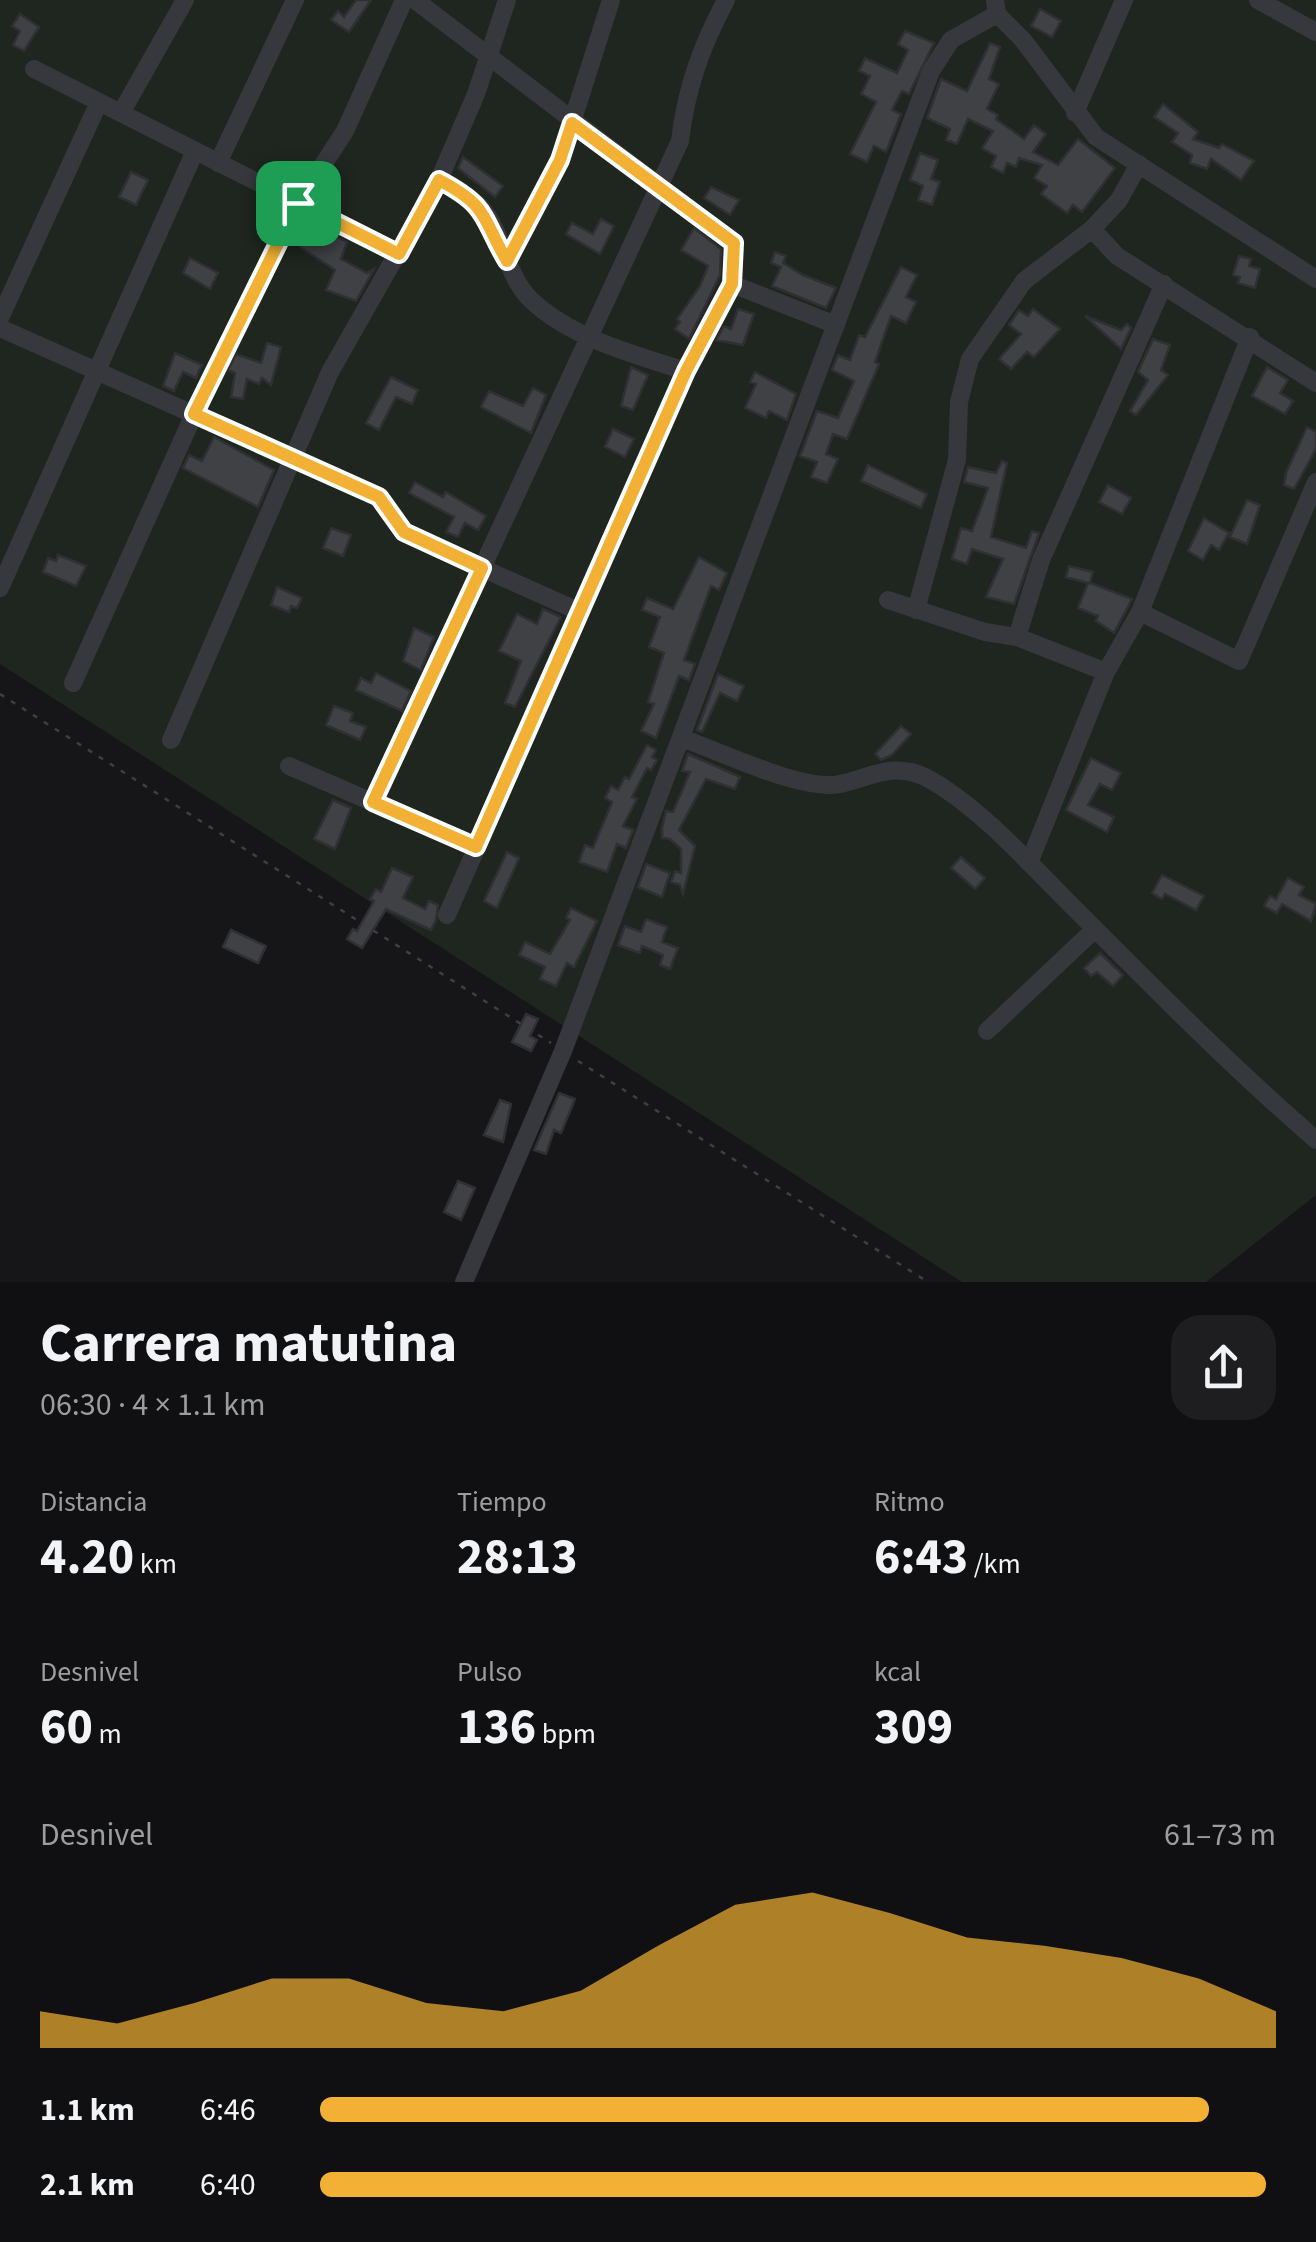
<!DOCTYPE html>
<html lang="es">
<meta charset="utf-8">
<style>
body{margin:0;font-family:"Source Sans 3",sans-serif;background:#1e1e20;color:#f1f3f6;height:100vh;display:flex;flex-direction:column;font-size:38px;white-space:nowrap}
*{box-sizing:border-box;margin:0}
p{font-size:32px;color:#9c9d9f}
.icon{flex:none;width:55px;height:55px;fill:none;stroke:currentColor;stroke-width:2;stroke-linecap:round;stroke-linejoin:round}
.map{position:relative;height:1282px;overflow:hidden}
.side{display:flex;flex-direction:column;background:#101012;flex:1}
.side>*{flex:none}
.pin{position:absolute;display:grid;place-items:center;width:85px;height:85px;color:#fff;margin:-42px;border-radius:20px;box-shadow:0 5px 15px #0006}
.round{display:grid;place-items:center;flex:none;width:105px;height:105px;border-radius:30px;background:#1e1e20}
.summary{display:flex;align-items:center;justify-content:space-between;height:170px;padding:0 40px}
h1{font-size:55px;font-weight:700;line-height:75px}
.metrics{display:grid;grid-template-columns:repeat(3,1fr);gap:15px;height:170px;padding:10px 40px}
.metrics div{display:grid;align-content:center}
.metrics b{font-size:50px;font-weight:700}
.metrics small{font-size:28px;font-weight:400}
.metrics p{font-size:28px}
.chart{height:280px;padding:20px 40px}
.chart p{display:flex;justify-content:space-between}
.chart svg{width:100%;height:180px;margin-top:10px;fill:#f2b134;opacity:.7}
ul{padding:0 40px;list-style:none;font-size:32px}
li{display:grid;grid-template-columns:160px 120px 1fr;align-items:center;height:75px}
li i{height:25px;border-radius:12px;background:#f2b134}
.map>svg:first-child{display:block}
.green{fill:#1e261f}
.building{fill:#404145;stroke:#303034;stroke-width:2.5}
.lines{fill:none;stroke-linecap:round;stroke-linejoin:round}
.path{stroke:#3d3f44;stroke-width:2.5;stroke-dasharray:5 8;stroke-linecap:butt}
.minor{stroke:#37383d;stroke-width:18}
.route-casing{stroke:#fff;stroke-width:20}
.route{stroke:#f2b134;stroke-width:12}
</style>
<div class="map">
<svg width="1316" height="1282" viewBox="0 0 1316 1282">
<rect width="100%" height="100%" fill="#161618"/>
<path class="green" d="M 0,0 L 1316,0 L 1316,1195 L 1206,1282 L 962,1282 L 0,664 Z"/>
<path class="building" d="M 356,0 L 371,0 L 349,32 L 331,20 L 338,11 L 344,17 Z
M 1040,9 L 1061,21 L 1052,37 L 1031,26 Z
M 20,14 L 39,27 L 24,51 L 13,45 L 20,31 L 12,26 Z
M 905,31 L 934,43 L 909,94 L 902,91 L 892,110 L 901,114 L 886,152 L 874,146 L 867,162 L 850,154 L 876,102 L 861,94 L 870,76 L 859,71 L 865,58 L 897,73 L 908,50 L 898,44 Z
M 990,43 L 1000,47 L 989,79 L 999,84 L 987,109 L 998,115 L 996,119 L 1024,139 L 1034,125 L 1046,134 L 1033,152 L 1058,165 L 1078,139 L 1115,168 L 1082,212 L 1073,205 L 1067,213 L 1041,194 L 1047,186 L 1034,178 L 1042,165 L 1019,158 L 1016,167 L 1007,163 L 1003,173 L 991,167 L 996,156 L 982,148 L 993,131 L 968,119 L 957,144 L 946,140 L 950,129 L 927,118 L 941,79 L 967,91 Z
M 1163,104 L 1198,132 L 1193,139 L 1219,148 L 1222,144 L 1254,161 L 1241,180 L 1211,159 L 1207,169 L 1190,163 L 1192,155 L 1172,142 L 1178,133 L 1154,117 Z
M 920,153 L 938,160 L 931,179 L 940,182 L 932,205 L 918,200 L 923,186 L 910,180 Z
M 463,157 L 503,186 L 495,197 L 458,168 Z
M 131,172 L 148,180 L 136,205 L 119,197 Z
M 711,187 L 739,200 L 730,215 L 704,198 Z
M 601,219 L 614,226 L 600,254 L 566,234 L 572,223 L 593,234 Z
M 315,226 L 347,242 L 341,259 L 367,273 L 374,269 L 356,301 L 326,290 L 335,270 L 300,247 Z
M 694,228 L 721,249 L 720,275 L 689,339 L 675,329 L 680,322 L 677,319 L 700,286 L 708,266 L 681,250 Z
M 775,252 L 786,256 L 783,263 L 803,275 L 836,288 L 826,308 L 772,286 L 781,267 L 771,263 Z
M 1239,256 L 1251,259 L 1249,266 L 1260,269 L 1255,288 L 1238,283 L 1240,277 L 1233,275 Z
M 190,258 L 218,273 L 210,289 L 183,273 Z
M 901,267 L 917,275 L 906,297 L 916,302 L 906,323 L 891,316 L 875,362 L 879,364 L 847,439 L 833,434 L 826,454 L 838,459 L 827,483 L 811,477 L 817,462 L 800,456 L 817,411 L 838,418 L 854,381 L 832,370 L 838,355 L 850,360 L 859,335 L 865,337 Z
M 738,309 L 754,314 L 743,345 L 716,340 L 724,326 L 731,329 Z
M 1033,309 L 1060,329 L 1034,357 L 1027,352 L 1011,369 L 999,359 L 1021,334 L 1009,325 L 1019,310 L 1028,316 Z
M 1085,316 L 1121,330 L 1127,324 L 1131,328 L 1121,349 Z
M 1153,339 L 1170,345 L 1161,370 L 1168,375 L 1136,415 L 1130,411 L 1148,380 L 1138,372 Z
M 267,343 L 281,347 L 271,385 L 262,378 L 259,384 L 247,379 L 243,399 L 231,397 L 235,373 L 228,370 L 236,354 L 261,363 Z
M 175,353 L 202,365 L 196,378 L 183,372 L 174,391 L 163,386 Z
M 631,367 L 648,375 L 633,410 L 621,406 Z
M 1267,367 L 1288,380 L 1280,393 L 1293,401 L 1285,414 L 1252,396 Z
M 755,372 L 796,394 L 787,420 L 769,411 L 766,418 L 745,408 L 756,384 L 750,382 Z
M 391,377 L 418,390 L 412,404 L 396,397 L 379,430 L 366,423 Z
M 533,388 L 546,395 L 531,433 L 481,407 L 489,391 L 523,406 Z
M 1307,427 L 1316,432 L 1316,449 L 1294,489 L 1284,485 L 1286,473 Z
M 613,429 L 634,439 L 625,457 L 605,447 Z
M 214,437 L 274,470 L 258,507 L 183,468 L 189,455 L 202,461 Z
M 1002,461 L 1007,463 L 991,537 L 1026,548 L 1032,531 L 1039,533 L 1014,604 L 986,597 L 1003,559 L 972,549 L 967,564 L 952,559 L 961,528 L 972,531 L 988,488 L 964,482 L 968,467 L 996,473 Z
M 868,465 L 927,494 L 921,508 L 861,481 Z
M 415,482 L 443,497 L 446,492 L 486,516 L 478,530 L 465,523 L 458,537 L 446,532 L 454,517 L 409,493 Z
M 1108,485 L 1131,498 L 1122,514 L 1099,502 Z
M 1247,500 L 1260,505 L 1247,544 L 1230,537 Z
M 1204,518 L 1229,533 L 1219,550 L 1211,545 L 1203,560 L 1188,551 Z
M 331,528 L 351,535 L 343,556 L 323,548 Z
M 58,555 L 86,566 L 76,586 L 43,572 L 48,558 L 56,561 Z
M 699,557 L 727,573 L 719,590 L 711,586 L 684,660 L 695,664 L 689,680 L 679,676 L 656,738 L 641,731 L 654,704 L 648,702 L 664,653 L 649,647 L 660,617 L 642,610 L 647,598 L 673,609 Z
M 1069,566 L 1093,572 L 1090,583 L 1132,599 L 1114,633 L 1096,621 L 1098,616 L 1078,608 L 1088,583 L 1066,577 Z
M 277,587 L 302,598 L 297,608 L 291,606 L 289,612 L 271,605 Z
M 543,609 L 561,617 L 515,707 L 505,703 L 521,661 L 499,651 L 517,614 L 537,624 Z
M 414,628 L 434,637 L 421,670 L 403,661 Z
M 376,673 L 411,691 L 402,711 L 356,690 L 361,678 L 371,683 Z
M 718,674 L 744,686 L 737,701 L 720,693 L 702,732 L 697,730 Z
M 334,706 L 353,713 L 350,721 L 366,727 L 360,740 L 326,725 Z
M 901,726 L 911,734 L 892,755 L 881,760 L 875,754 Z
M 647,745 L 656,750 L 652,757 L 657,760 L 651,770 L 647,768 L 632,797 L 637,799 L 623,826 L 633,830 L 626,848 L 617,844 L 607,872 L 579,862 L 585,845 L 593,848 L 612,802 L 605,798 L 611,786 L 618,790 L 625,777 L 629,779 Z
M 688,754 L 740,777 L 735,789 L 706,779 L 679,830 L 695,846 L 683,894 L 680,885 L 671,882 L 675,871 L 681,873 L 681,849 L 670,839 L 662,838 L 662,828 L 666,811 L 673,812 L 690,772 L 682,771 Z
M 1091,758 L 1121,773 L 1112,790 L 1100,784 L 1088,805 L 1114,817 L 1107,832 L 1066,810 Z
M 333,800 L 351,808 L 335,849 L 314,839 Z
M 507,852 L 519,858 L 497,908 L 484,901 Z
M 961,857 L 985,878 L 975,889 L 951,868 Z
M 646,864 L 670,873 L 662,897 L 638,887 Z
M 392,868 L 413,877 L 403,898 L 425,909 L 429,901 L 438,905 L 436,920 L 431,930 L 386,909 L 362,948 L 347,939 L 353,929 L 357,931 L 374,901 L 370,899 L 376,889 L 381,892 Z
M 1162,875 L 1204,896 L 1196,910 L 1165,894 L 1162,899 L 1152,893 Z
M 1288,878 L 1304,887 L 1299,895 L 1316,904 L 1311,921 L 1282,904 L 1277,913 L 1264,906 L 1270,896 L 1276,899 Z
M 571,908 L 597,921 L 574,967 L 567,963 L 556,986 L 540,979 L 545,967 L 519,955 L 525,942 L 550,954 L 570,920 L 566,918 Z
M 646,919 L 667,927 L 662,942 L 678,948 L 670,969 L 660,965 L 663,955 L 642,946 L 640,953 L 618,945 L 625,926 L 641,932 Z
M 231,930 L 266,946 L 258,963 L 223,947 Z
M 1100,953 L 1123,975 L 1113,986 L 1097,972 L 1091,976 L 1084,968 Z
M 526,1014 L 538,1019 L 530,1036 L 537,1040 L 531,1051 L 512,1042 Z
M 559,1093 L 575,1099 L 561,1133 L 554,1130 L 546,1154 L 534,1150 Z
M 500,1100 L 511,1104 L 503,1142 L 484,1135 Z
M 458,1181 L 475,1188 L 461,1220 L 444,1212 Z"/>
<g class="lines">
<path class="path" d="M 0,694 L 551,1043
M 578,1061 L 928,1282"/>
<path class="minor" d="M 415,0 L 734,243 L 732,284 L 686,371 L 447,915
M 1258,0 L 1316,32
M 997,14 L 1023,40 L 1096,137 L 1316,279
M 34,69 L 399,254
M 121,113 L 185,0
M 1075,113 L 1124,0
M 218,163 L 295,0
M 439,180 C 457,190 477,199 488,217 C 505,242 508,278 531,300 C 571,338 635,355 686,371
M 1092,229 L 1117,256 L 1316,383
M 507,261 L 560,160 L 611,0
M 732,284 L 836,325
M 0,318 L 99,102
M 0,328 L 379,497 L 404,533 L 578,611
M 0,588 L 195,151
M 888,600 L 985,632 L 1017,637 L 1106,672
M 916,610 L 957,460 L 959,402 L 970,359 L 1024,281 L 1092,229 L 1119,200 L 1139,164
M 1140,612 L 1239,661 L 1316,482
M 1017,637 L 1041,560 L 1164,284
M 73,683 L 213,372 L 298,203 L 345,131 L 404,0
M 681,738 C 720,751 802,792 840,784 C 872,777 894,761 927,778 C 979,806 1033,867 1075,909 C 1154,988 1232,1067 1316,1140
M 171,740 L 330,372 L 439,180 L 476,94 L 507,0
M 289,766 L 476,847
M 373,803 L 680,141 C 686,89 701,47 726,0
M 1029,863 L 1106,672 L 1140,612 L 1250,337
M 987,1031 L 1095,929
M 464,1282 L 563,1051 L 931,71 L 951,40 L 997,14 L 995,0"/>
</g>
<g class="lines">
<g class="route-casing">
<path id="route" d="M 572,123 L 734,243 L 732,284 L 686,371 L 476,847 L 373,802 L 482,568 L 404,532 L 379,497 L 194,414 L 298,203 L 399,254 L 439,180 C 490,207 481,217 507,261 L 560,160 Z"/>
</g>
<use href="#route" class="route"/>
</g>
</svg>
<div class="pin" style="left:298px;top:203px;background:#1e9e55"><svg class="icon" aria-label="arrive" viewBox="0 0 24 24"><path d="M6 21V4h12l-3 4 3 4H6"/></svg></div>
</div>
<section class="side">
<div class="summary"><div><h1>Carrera matutina</h1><p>06:30 · 4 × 1.1 km</p></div><a class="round"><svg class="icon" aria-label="share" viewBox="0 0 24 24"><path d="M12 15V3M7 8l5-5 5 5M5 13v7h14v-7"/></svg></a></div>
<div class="metrics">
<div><p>Distancia</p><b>4.20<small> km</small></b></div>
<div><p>Tiempo</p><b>28:13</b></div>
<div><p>Ritmo</p><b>6:43<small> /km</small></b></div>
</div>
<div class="metrics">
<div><p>Desnivel</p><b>60<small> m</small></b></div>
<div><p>Pulso</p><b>136<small> bpm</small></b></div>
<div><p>kcal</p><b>309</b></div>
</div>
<div class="chart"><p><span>Desnivel</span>61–73 m</p>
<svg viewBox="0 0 160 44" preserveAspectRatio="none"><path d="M0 44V35L10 38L20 33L30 27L40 27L50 33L60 35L70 30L80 19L90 9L100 6L110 11L120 17L130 19L140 22L150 27L160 35V44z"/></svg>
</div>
<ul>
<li><b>1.1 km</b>6:46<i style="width:93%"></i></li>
<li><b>2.1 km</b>6:40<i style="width:99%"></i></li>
</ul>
</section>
